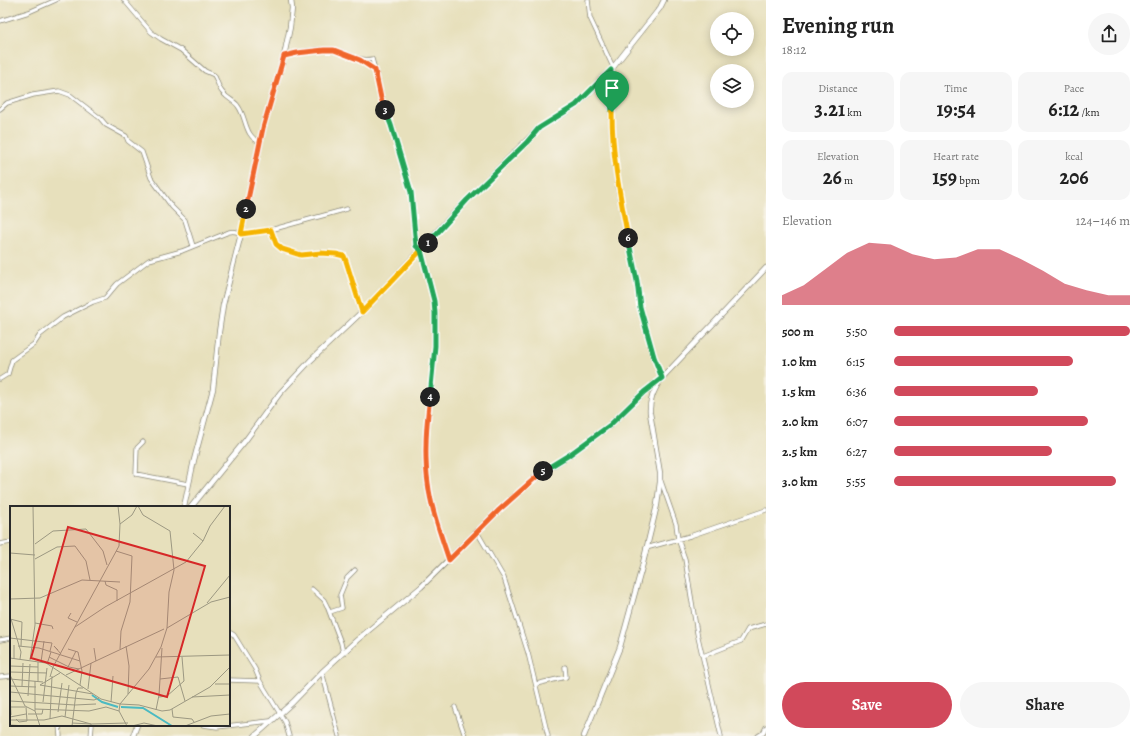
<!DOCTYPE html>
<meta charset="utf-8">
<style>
body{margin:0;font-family:Alegreya,serif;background:#f6f6f6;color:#222;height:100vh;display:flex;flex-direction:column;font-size:15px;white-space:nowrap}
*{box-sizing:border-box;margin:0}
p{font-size:13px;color:#767676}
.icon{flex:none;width:22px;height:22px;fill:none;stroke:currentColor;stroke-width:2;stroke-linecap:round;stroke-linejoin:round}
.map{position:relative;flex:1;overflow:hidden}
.drawer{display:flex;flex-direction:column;background:#fff;width:380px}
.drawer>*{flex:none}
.fabs{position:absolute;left:710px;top:12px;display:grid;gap:8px}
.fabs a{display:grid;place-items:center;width:44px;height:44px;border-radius:50%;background:#fff;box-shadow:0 2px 10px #0003;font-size:20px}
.pin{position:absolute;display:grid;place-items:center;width:34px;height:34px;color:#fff;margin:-41px -17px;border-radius:50% 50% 50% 0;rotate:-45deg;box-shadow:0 0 4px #0007}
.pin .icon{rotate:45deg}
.km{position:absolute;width:20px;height:20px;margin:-10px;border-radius:50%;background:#222;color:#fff;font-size:11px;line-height:20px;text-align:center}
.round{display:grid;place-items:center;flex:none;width:42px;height:42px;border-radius:21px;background:#f6f6f6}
.head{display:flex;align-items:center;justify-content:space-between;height:68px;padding:0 16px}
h1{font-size:22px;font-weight:600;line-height:30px}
.metrics{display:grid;grid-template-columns:repeat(3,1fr);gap:6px;height:68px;padding:4px 16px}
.metrics div{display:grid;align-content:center;border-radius:10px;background:#f6f6f6;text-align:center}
.metrics b{font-size:20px;font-weight:600}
.metrics small{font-size:11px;font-weight:400}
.metrics p{font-size:11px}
.chart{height:112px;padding:8px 16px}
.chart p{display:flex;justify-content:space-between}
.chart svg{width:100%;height:72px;margin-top:4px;fill:#d1495b;opacity:.7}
.action{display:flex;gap:8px;margin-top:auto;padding:8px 16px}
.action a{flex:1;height:46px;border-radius:24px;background:#d1495b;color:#fff;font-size:16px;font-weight:600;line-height:46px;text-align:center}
.action a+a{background:#f6f6f6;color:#222}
ul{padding:0 16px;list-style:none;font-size:13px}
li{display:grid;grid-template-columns:64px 48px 1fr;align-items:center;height:30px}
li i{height:10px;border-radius:5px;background:#d1495b}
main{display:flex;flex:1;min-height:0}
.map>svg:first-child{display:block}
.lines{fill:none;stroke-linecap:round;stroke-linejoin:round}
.minor-casing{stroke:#898674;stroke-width:5}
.tertiary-casing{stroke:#898674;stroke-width:6}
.minor{stroke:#fff;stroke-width:3.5}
.tertiary{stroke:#fff;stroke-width:4.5}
.split-1-casing{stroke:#fff;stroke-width:8}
.split-2-casing{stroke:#fff;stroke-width:8}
.split-3-casing{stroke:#fff;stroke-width:8}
.split-4-casing{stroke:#fff;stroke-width:8}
.split-5-casing{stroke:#fff;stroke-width:8}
.split-6-casing{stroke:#fff;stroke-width:8}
.split-7-casing{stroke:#fff;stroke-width:8}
.split-1{stroke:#22a559;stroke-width:5}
.split-2{stroke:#f5b400;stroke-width:5}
.split-3{stroke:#f0652b;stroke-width:5}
.split-4{stroke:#22a559;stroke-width:5}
.split-5{stroke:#f0652b;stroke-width:5}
.split-6{stroke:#22a559;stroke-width:5}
.split-7{stroke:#f5b400;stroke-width:5}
.inset-river{fill:none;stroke:#4bbac2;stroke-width:2}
.inset-road{fill:none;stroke:#9c9882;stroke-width:1}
.view{fill:#d62828;fill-opacity:0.15;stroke:#d62828;stroke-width:2}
.inset-edge{fill:none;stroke:#2b2b2b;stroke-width:2}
</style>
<main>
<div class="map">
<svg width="766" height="736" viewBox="0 0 766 736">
<rect width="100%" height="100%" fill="#f7f3e8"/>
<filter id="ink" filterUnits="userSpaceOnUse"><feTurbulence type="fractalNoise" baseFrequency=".025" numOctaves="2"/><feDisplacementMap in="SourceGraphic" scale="8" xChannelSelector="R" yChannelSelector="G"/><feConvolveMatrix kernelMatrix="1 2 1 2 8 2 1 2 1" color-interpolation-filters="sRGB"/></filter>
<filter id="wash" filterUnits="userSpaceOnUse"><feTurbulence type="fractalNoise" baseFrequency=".012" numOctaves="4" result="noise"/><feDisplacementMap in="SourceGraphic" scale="16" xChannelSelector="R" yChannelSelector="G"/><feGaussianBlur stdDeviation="0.9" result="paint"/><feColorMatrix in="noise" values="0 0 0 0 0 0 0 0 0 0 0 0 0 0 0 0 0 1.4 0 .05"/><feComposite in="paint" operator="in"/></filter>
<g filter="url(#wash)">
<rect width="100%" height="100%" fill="#e7e0bc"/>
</g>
<g filter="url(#ink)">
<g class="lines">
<g class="minor-casing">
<path id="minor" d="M 124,0 L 151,32 L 161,39 L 181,50 L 205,71 L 214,75 C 218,81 218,89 224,94 C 228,99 235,101 238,106 C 247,118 244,136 260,142
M 588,0 L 590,18 L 613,67
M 0,21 L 29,12 L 56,0
M 284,56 C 299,52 317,48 333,50 C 347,52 357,62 372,59 L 377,77 L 381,98 L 391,125 L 411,192 L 416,246 L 421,250 L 434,301 L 435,313 L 435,346 L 426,436 L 426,473 L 430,498 L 449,560
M 361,60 L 374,68
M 611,70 L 610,86 L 612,133 L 618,189 L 637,281 L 640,307 L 654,357 L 662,378
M 0,109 L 7,103 L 33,95 L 59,91 L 70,95 L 100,118 L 106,125 L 126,136 L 128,141 L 142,152 L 151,178 L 172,207 L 185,220 L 193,246
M 271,230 L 276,244 L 282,249 L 301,255 L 321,253 L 336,254 L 344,256 L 346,261 L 362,312
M 0,379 L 8,374 L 12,360 L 34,344 L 40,335 L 63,317 L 93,302 L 105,298 L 117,284 L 149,260 L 182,251 L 229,232 C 237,230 238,234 245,234 L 274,229 L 347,209
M 143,442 L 137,448 L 136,474 L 188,484
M 661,481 L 676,524 L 678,539 L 685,559 L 697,633 L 721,736
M 477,532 L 504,578 L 528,653 L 548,736
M 0,544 L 11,542
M 646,548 L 690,536 L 766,510
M 312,589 L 324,600 L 327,606 L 341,643 L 343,653
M 330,612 L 342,608 L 340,595 L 347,578 L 355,570
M 229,633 L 231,633 L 234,635 L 255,669 L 260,681 L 285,722 L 289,736
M 0,640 L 11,638
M 703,656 L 741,641 L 748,629 L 766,624
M 322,672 L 339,736
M 0,677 L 11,676
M 229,680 L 260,681
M 536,684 L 566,677 L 565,667
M 455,707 L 465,736
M 59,725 L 60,736
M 203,725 L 217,727 L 270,721
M 91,736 L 92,725
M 758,736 L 763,733 L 766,727"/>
</g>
<g class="tertiary-casing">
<path id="tertiary" d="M 184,507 L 194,460 L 213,389 L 219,332 L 223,305 L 241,234 L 263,128 L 284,56 L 290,27 L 292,8 L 291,0
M 191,507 L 245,441 L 280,393 L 310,361 L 368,306 L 454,213 L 539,128 L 571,109 L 587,95 L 611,70 L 660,8 L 664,0
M 133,736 L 137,725
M 255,736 L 293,702 L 322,672 L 357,640 L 421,587 L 499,510 L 535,478 L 569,455 L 610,425 L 644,392 L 660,380
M 584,736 L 620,647 L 642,567 L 657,505 L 660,482 L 660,473 L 650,413 C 649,400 654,391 660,380 L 766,268"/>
</g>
<use href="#minor" class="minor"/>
<use href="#tertiary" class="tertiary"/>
</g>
</g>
<g class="lines" filter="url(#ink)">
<g class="split-1-casing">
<path id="split-1" d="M 428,243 L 467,200 L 527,142 L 539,128 L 576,105 L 611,70 L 610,86 L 612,112"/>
</g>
<g class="split-2-casing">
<path id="split-2" d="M 246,209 L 241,234 L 271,230 L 276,244 L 282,249 L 301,255 L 321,253 L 336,254 L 344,256 L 346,261 L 362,312 L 428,243"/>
</g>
<g class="split-3-casing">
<path id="split-3" d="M 246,209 L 263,128 L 284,56 L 297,53 L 324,50 L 334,50 L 360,60 L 375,70 L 381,98 L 385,110"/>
</g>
<g class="split-4-casing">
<path id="split-4" d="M 385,110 L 391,125 L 411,192 L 416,246 L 421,250 L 434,301 L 435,313 L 435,346 L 430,397"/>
</g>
<g class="split-5-casing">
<path id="split-5" d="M 430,397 C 426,426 424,455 428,483 C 431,509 441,535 449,560 L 499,510 L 543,471"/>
</g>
<g class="split-6-casing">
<path id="split-6" d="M 543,471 L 569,455 L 610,425 L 644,392 L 662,378 L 654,357 L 640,307 L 637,281 L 628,238"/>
</g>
<g class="split-7-casing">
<path id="split-7" d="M 612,112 C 612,156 620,195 628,238"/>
</g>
<use href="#split-1" class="split-1"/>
<use href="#split-2" class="split-2"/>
<use href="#split-3" class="split-3"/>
<use href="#split-4" class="split-4"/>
<use href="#split-5" class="split-5"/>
<use href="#split-6" class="split-6"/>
<use href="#split-7" class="split-7"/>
</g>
<g transform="translate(10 506)">
<rect width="220" height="220" fill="#e7e0bc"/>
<path class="inset-river" d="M 82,189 L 92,196 L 108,201M 111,201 L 133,202 L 162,220"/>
<path class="inset-road" d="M 108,0 L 110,18M 128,0 L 133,9 L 160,25 L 164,64M 183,27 L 193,35M 25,38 L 43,25 L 76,23 L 93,45 L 97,59M 106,45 L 122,50 L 120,96 L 111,125 L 110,143M 0,47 L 25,49M 25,53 L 47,41 L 65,40 L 76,55 L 80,74M 95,75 L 96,79 L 107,84 L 107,95M 0,93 L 30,92 L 72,74 L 110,76M 197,97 L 220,69M 61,107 L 58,112 L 67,116M 0,113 L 12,116 L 11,140M 1,113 L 11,146 L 10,153M 25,117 L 42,120 L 43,123M 65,121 L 95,101 L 176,56 L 193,35 L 200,20 L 215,0M 157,122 L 159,86 L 164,64M 0,132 L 42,137 L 40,145M 4,139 L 4,153M 8,140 L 29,142 L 70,155M 116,140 L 119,160 L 118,188M 84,142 L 86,155M 58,143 L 68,146 L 72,165 L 70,179M 48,144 L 44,140 L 51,148M 39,151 L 59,161 L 69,163M 146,151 L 220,149M 0,152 L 36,157 L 91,193 L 110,198 L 109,205 L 117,220M 20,154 L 25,119 L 23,0M 31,156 L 34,135M 37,158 L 41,146M 0,160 L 28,161M 58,161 L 66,145M 0,166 L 37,167M 0,169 L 15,200 L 25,205M 56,169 L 154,123M 40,171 L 43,161 L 109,40 L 110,18 L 122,9 L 127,0M 0,173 L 33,176M 150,173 L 168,171 L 175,195M 25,175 L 25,205 L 30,220M 28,175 L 28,156M 205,178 L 220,178M 30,179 L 83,188M 30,179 L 50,167M 0,180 L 26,181M 12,180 L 13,157M 78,183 L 81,157M 0,186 L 84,194 L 89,192M 0,187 L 1,209M 18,190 L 20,158M 149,191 L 157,190 L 174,175 L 172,151M 182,191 L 220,189M 0,195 L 65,199 L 86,198M 33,196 L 37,162M 101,196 L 103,170M 110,198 L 139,163 L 151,141 L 157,122 L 201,96 L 220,91M 110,198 L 129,199 L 152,205 L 160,204 L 200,181 L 220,161M 0,201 L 15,201M 25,203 L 79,205 L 96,201 L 109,205M 162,203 L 163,211 L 182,213 L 184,216M 146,204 L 149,189 L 152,142M 48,206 L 52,177M 18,208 L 32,208 L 33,203M 0,211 L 16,208M 55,211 L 59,179M 6,213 L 9,216 L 17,215 L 16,201M 40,213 L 42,170M 0,214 L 34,214 L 52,210 L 81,218 L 118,217M 62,217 L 81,218 L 81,220M 0,219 L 17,220M 62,220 L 66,187 L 68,182 L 73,182M 122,220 L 134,217 L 148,220M 175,220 L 201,210 L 220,208"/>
<path class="view" d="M 58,21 L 195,60 L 157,191 L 21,152 Z"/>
<rect width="220" height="220" class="inset-edge"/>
</g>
</svg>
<div class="fabs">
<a><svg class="icon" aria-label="locate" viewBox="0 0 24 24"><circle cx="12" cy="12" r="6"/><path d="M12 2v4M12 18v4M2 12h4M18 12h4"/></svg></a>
<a><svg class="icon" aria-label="layers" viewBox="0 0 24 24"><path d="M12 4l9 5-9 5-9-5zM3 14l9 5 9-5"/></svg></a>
</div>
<div class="pin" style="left:612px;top:112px;background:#1e9e55"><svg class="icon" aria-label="arrive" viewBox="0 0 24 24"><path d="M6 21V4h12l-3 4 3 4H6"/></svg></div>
<b class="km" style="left:428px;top:243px">1</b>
<b class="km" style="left:246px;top:209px">2</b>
<b class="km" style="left:385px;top:110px">3</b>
<b class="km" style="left:430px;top:397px">4</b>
<b class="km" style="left:543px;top:471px">5</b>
<b class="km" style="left:628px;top:238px">6</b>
</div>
<section class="drawer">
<div class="head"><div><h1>Evening run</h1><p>18:12</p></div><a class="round"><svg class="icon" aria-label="share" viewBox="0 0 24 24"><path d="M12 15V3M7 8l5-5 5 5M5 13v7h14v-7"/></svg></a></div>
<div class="metrics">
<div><p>Distance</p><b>3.21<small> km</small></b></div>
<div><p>Time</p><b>19:54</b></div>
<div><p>Pace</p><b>6:12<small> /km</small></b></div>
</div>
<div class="metrics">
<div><p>Elevation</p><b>26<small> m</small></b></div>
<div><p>Heart rate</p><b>159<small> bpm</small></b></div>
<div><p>kcal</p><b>206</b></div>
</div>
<div class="chart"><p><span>Elevation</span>124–146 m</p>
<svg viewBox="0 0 160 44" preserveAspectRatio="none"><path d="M0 44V38L10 32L20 22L30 12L40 6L50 7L60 13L70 16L80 15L90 10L100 10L110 16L120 23L130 31L140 35L150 38L160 38V44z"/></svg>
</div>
<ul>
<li><b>500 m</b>5:50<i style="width:100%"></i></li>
<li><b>1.0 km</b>6:15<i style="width:76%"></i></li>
<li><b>1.5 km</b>6:36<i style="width:61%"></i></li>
<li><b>2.0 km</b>6:07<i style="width:82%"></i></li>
<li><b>2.5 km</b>6:27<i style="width:67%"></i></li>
<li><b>3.0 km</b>5:55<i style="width:94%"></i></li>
</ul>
<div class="action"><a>Save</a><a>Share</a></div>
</section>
</main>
